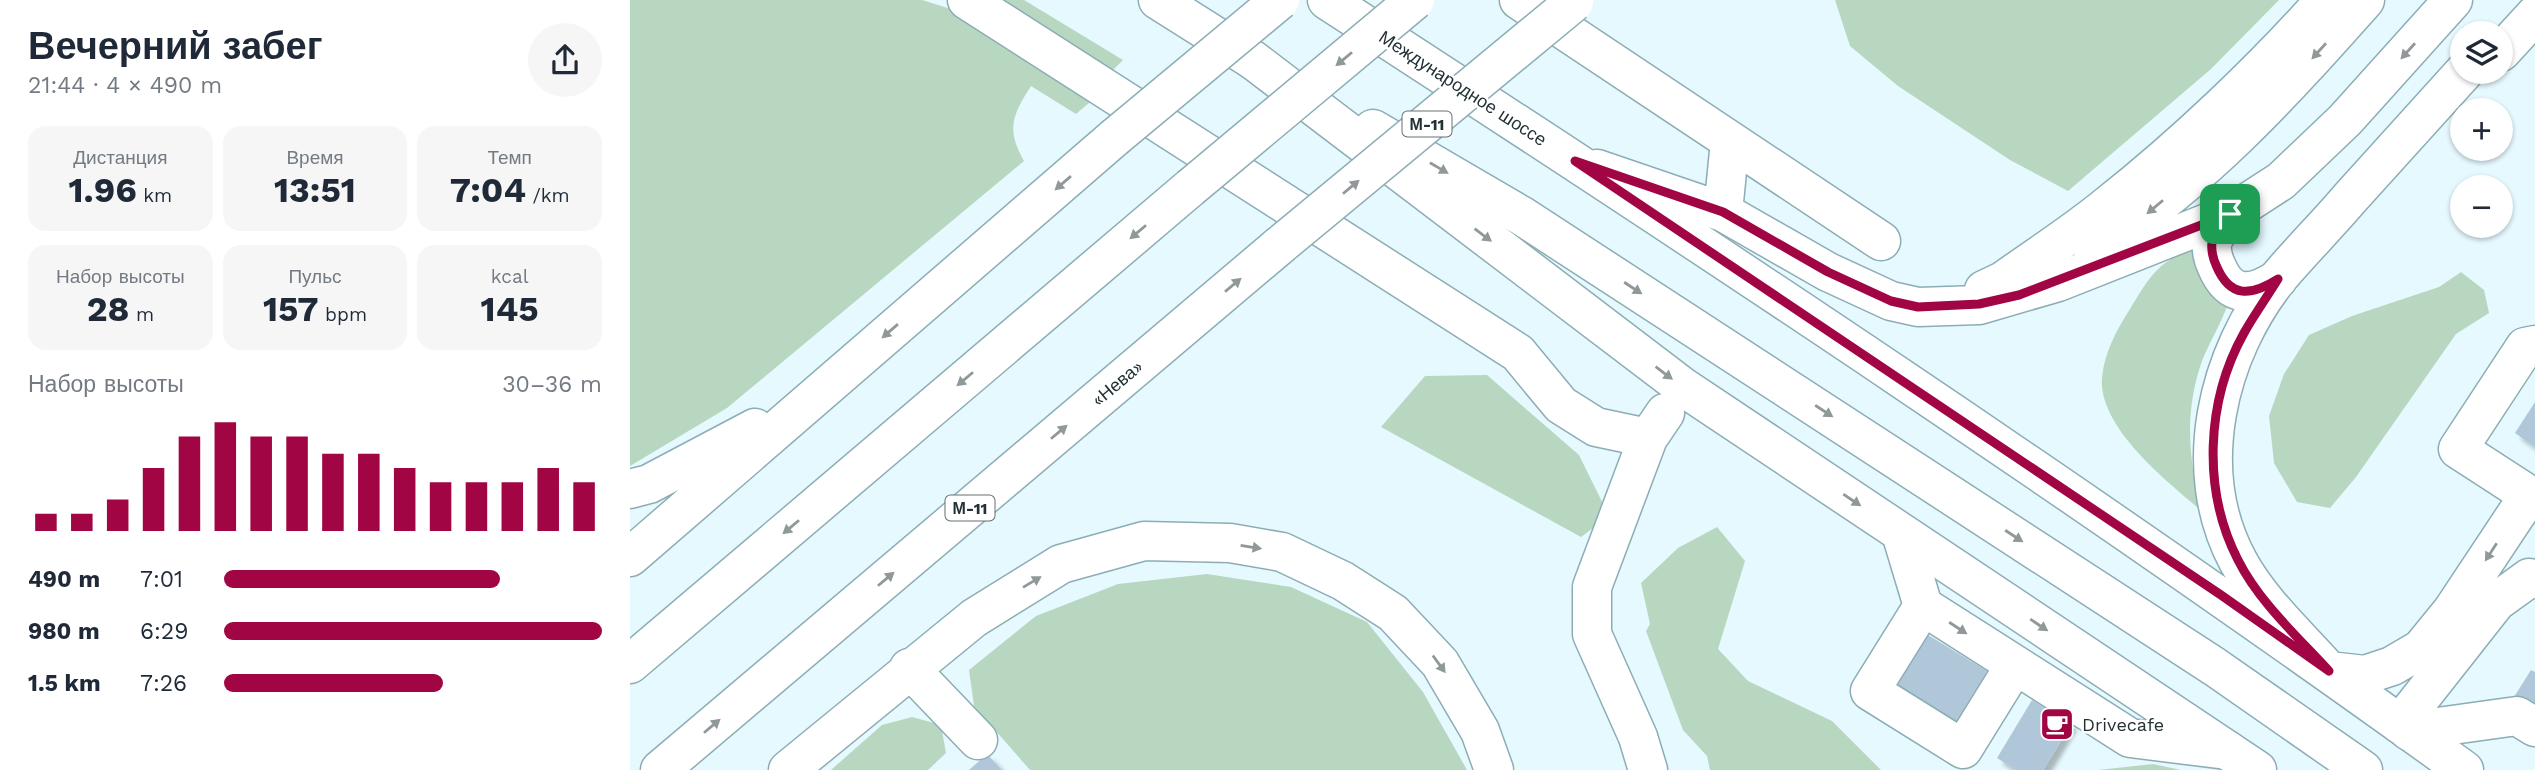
<!DOCTYPE html>
<html lang="ru">
<meta charset="utf-8">
<style>
body{margin:0;font-family:"Work Sans",sans-serif;background:#f6f6f7;color:#1f2937;height:100vh;display:flex;flex-direction:column;font-size:26px;white-space:nowrap}
*{box-sizing:border-box;margin:0}
p{font-size:23px;color:#747a83}
.icon{flex:none;width:38px;height:38px;fill:none;stroke:currentColor;stroke-width:2;stroke-linecap:round;stroke-linejoin:round}
.map{position:relative;flex:1;overflow:hidden}
.details{display:flex;flex-direction:column;background:#fff;width:630px}
.details>*{flex:none}
.tools{position:absolute;left:1820px;top:21px;display:grid;gap:14px}
.tools a{display:grid;place-items:center;width:63px;height:63px;border-radius:50%;background:#fff;box-shadow:0 2px 5px #0004;font-size:35px}
.pin{position:absolute;display:grid;place-items:center;width:60px;height:60px;color:#fff;margin:-30px;border-radius:14px;box-shadow:0 4px 10px #0006}
.round{display:grid;place-items:center;flex:none;width:74px;height:74px;border-radius:37px;background:#f6f6f7}
.overview{display:flex;align-items:center;justify-content:space-between;height:119px;padding:0 28px}
h1{font-size:38px;font-weight:700;line-height:52px}
.figures{display:grid;grid-template-columns:repeat(3,1fr);gap:10px;height:119px;padding:7px 28px}
.figures div{display:grid;align-content:center;border-radius:18px;background:#f6f6f7;text-align:center}
.figures b{font-size:35px;font-weight:700}
.figures small{font-size:19px;font-weight:400}
.figures p{font-size:19px}
.chart{height:196px;padding:14px 28px}
.chart p{display:flex;justify-content:space-between}
.chart svg{width:100%;height:126px;margin-top:7px;stroke:#a10543;stroke-width:6}
ul{padding:0 28px;list-style:none;font-size:23px}
li{display:grid;grid-template-columns:112px 84px 1fr;align-items:center;height:52px}
li i{height:18px;border-radius:9px;background:#a10543}
main{display:flex;flex:1;min-height:0}
.map>svg:first-child{display:block}
.green{fill:#b8d7c0}
.building{fill:#b0c7da;filter:url(#shadow)}
.lines{fill:none;stroke-linecap:round;stroke-linejoin:round}
.minor-casing{stroke:#8cadb5;stroke-width:41}
.major-casing{stroke:#8cadb5;stroke-width:41}
.highway-casing{stroke:#8cadb5;stroke-width:41}
.minor{stroke:#fff;stroke-width:38}
.major{stroke:#fff;stroke-width:38}
.highway{stroke:#fff;stroke-width:38}
.major-bridge-casing{stroke:#8cadb5;stroke-width:41;stroke-linecap:butt}
.highway-bridge-casing{stroke:#8cadb5;stroke-width:41;stroke-linecap:butt}
.major-bridge{stroke:#fff;stroke-width:38}
.highway-bridge{stroke:#fff;stroke-width:38}
.oneway{fill:#91989a}
.route-casing{stroke:#fff;stroke-width:14}
.route{stroke:#a10543;stroke-width:9}
.labels{text-anchor:middle;dominant-baseline:central;stroke-width:5;stroke-linejoin:round;paint-order:stroke}
.shield{fill:#fff;stroke:#656e71;stroke-width:2}
.shield-label{font-size:16px;font-weight:bold;fill:#233034}
.street-label{font-size:18px;fill:#233034;stroke:#fff}
.poi-label{font-size:18px;fill:#233034;stroke:#fff;text-anchor:start}
</style>
<main>
<section class="details">
<div class="overview"><div><h1>Вечерний забег</h1><p>21:44 · 4 × 490 m</p></div><a class="round"><svg class="icon" aria-label="share" viewBox="0 0 24 24"><path d="M12 15V3M7 8l5-5 5 5M5 13v7h14v-7"/></svg></a></div>
<div class="figures">
<div><p>Дистанция</p><b>1.96<small> km</small></b></div>
<div><p>Время</p><b>13:51</b></div>
<div><p>Темп</p><b>7:04<small> /km</small></b></div>
</div>
<div class="figures">
<div><p>Набор высоты</p><b>28<small> m</small></b></div>
<div><p>Пульс</p><b>157<small> bpm</small></b></div>
<div><p>kcal</p><b>145</b></div>
</div>
<div class="chart"><p><span>Набор высоты</span>30–36 m</p>
<svg viewBox="0 0 160 44" preserveAspectRatio="none"><path d="M5 44V38M15 44V38M25 44V33M35 44V22M45 44V11M55 44V6M65 44V11M75 44V11M85 44V17M95 44V17M105 44V22M115 44V27M125 44V27M135 44V27M145 44V22M155 44V27"/></svg>
</div>
<ul>
<li><b>490 m</b>7:01<i style="width:73%"></i></li>
<li><b>980 m</b>6:29<i style="width:100%"></i></li>
<li><b>1.5 km</b>7:26<i style="width:58%"></i></li>
</ul>
</section>
<div class="map">
<svg width="1905" height="770" viewBox="0 0 1905 770">
<defs>
<filter id="shadow"><feDropShadow dx="6" dy="6" stdDeviation="2" flood-color="#0004"/></filter>
</defs>
<rect width="100%" height="100%" fill="#e5f9fe"/>
<path class="green" d="M 0,0 L 292,0 L 337,14 L 466,97 L 446,114 L 401,86 C 382,116 376,129 394,161 L 97,408 L 0,466 Z
M 365,0 L 394,0 L 493,60 L 480,73 Z
M 1205,0 L 1649,0 L 1581,69 L 1438,191 L 1380,160 L 1268,86 L 1220,46 Z
M 1565,249 L 1599,301 C 1592,322 1580,341 1572,361 C 1554,411 1558,463 1573,512 C 1539,483 1468,428 1472,378 C 1474,353 1487,329 1500,309 C 1519,278 1528,260 1565,249 Z
M 1831,272 L 1854,290 L 1859,313 L 1826,334 L 1726,477 L 1700,508 L 1667,502 L 1644,463 L 1639,416 L 1654,374 L 1679,335 L 1722,316 L 1809,287 Z
M 857,375 L 949,455 L 979,516 L 951,537 L 751,427 L 795,376 Z
M 1087,527 L 1115,561 L 1088,649 L 1118,681 L 1202,721 L 1251,770 L 1080,770 L 1077,756 L 1053,730 L 1016,631 L 1020,624 L 1011,583 L 1048,548 Z
M 577,574 L 661,587 L 737,622 L 793,692 L 837,770 L 400,770 L 344,706 L 339,670 L 406,616 L 488,584 Z
M 282,717 L 311,725 L 316,753 L 298,770 L 201,770 L 252,725 Z
M 1523,764 L 1551,770 L 1468,770 Z"/>
<path class="building" d="M 1905,402 L 1905,447 L 1885,433 Z
M 1298,635 L 1357,671 L 1319,732 L 1260,696 Z
M 1901,670 L 1905,672 L 1905,711 L 1884,697 Z
M 1402,700 L 1441,724 L 1413,770 L 1386,770 L 1367,758 Z
M 357,754 L 372,770 L 339,770 Z"/>
<g class="lines">
<g class="minor-casing">
<path id="minor" d="M 337,0 L 888,353 L 931,405 L 966,427 L 1018,438
M 889,0 L 1251,241
M 1871,52 L 1905,15
M 1834,72 C 1796,114 1758,156 1720,198 C 1697,225 1672,250 1649,277 C 1587,354 1559,470 1608,561 C 1630,602 1668,636 1699,671 L 1735,675 L 1762,666 L 1791,649 L 1822,611 L 1899,495
M 743,129 L 892,216 L 1585,667 L 1733,770
M 967,169 L 1093,212 L 1198,272 L 1261,301 L 1288,307 L 1349,305 L 1428,282 L 1600,214 L 1651,181 L 1715,120 L 1823,0
M 1093,212 L 1100,141
M 1600,214 C 1594,223 1585,233 1582,243 C 1581,249 1583,259 1586,265 C 1600,299 1621,296 1648,279
M 1463,250 C 1569,186 1653,92 1735,0
M 1354,290 L 1373,281 C 1408,256 1444,233 1477,206 C 1552,147 1632,71 1695,0
M 1905,345 L 1895,347 L 1828,449 L 1905,499
M 1271,533 L 1293,606 L 1500,738 L 1597,750
M 1293,606 L 1240,691 L 1333,749 L 1385,665
M 279,668 L 348,740
M 1770,724 L 1866,602 L 1899,578 L 1905,579
M 1779,731 L 1887,716 L 1905,727
M 1018,770 L 1008,737 L 962,634 L 962,587 L 1018,438 L 1035,413"/>
</g>
<g class="major-casing">
<path id="major" d="M 697,0 C 1081,249 1463,502 1834,770
M 623,60 L 1053,387 L 1627,770
M 0,489 L 19,484 L 125,428
M 0,557 L 484,138
M 158,770 L 344,618 L 431,564 L 514,541 L 600,543 L 652,552 L 713,581 L 763,613 L 810,663 L 850,731 L 864,770"/>
</g>
<g class="highway-casing">
<path id="highway" d="M 528,0 L 623,60
M 0,664 L 560,188
M 30,770 L 649,246"/>
</g>
<use href="#minor" class="minor"/>
<use href="#major" class="major"/>
<use href="#highway" class="highway"/>
<g class="major-bridge-casing">
<path id="major-bridge" d="M 484,138 L 650,0"/>
</g>
<g class="highway-bridge-casing">
<path id="highway-bridge" d="M 560,188 L 785,0
M 649,246 L 944,2"/>
</g>
<use href="#major-bridge" class="major-bridge"/>
<use href="#highway-bridge" class="highway-bridge"/>
</g>
<defs><path id="oneway-solid" d="M-6-.8H1V-3.2L6.5 0L1 3.2V.8H-6Z" transform="scale(1.75)"/></defs>
<g class="oneway">
<use href="#oneway-solid" transform="translate(1689 51) rotate(132)"/>
<use href="#oneway-solid" transform="translate(1778 51) rotate(132)"/>
<use href="#oneway-solid" transform="translate(714 59) rotate(140)"/>
<use href="#oneway-solid" transform="translate(809 168) rotate(30)"/>
<use href="#oneway-solid" transform="translate(433 183) rotate(139)"/>
<use href="#oneway-solid" transform="translate(721 187) rotate(-40)"/>
<use href="#oneway-solid" transform="translate(1525 207) rotate(140)"/>
<use href="#oneway-solid" transform="translate(508 232) rotate(140)"/>
<use href="#oneway-solid" transform="translate(853 235) rotate(37)"/>
<use href="#oneway-solid" transform="translate(603 285) rotate(-40)"/>
<use href="#oneway-solid" transform="translate(1003 288) rotate(33)"/>
<use href="#oneway-solid" transform="translate(260 331) rotate(139)"/>
<use href="#oneway-solid" transform="translate(1034 373) rotate(37)"/>
<use href="#oneway-solid" transform="translate(335 379) rotate(140)"/>
<use href="#oneway-solid" transform="translate(1194 411) rotate(33)"/>
<use href="#oneway-solid" transform="translate(429 432) rotate(-40)"/>
<use href="#oneway-solid" transform="translate(1222 500) rotate(34)"/>
<use href="#oneway-solid" transform="translate(161 527) rotate(140)"/>
<use href="#oneway-solid" transform="translate(1384 536) rotate(33)"/>
<use href="#oneway-solid" transform="translate(621 547) rotate(9)"/>
<use href="#oneway-solid" transform="translate(1861 552) rotate(123)"/>
<use href="#oneway-solid" transform="translate(256 579) rotate(-40)"/>
<use href="#oneway-solid" transform="translate(402 582) rotate(-31)"/>
<use href="#oneway-solid" transform="translate(1409 625) rotate(34)"/>
<use href="#oneway-solid" transform="translate(1328 628) rotate(33)"/>
<use href="#oneway-solid" transform="translate(809 664) rotate(54)"/>
<use href="#oneway-solid" transform="translate(82 726) rotate(-40)"/>
</g>
<g class="lines">
<g class="route-casing">
<path id="route" d="M 945,161 L 1093,212 L 1198,272 L 1261,301 L 1288,307 L 1349,304 L 1389,295 L 1600,214 C 1594,223 1585,233 1582,243 C 1581,249 1583,259 1586,265 C 1600,299 1621,296 1648,279 C 1637,297 1624,315 1614,333 C 1576,401 1572,490 1608,560 C 1629,602 1668,637 1699,671 L 1591,595 Z"/>
</g>
<use href="#route" class="route"/>
</g>
<defs>
<g id="cafe-square" transform="scale(1.75)"><rect x="-9" y="-9" width="18" height="18" rx="4" fill="#a10543" stroke="#fff"/><path d="M-5.5-4.5H6V0H3Q3 3.5 0 3.5H-2.5Q-5.5 3.5-5.5 0ZM3-3.2v2h1.7v-2ZM-6 4.5H4V6H-6Z" fill="#fff"/></g>
</defs>
<g fill-rule="evenodd">
<use href="#cafe-square" x="1427" y="724"/>
</g>
<g class="labels">
<g class="shield">
<rect x="772.5" y="111.5" width="49" height="25" rx="5"/>
<rect x="315.5" y="495.5" width="49" height="25" rx="5"/>
</g>
<g class="shield-label">
<text x="797" y="124">М-11</text>
<text x="340" y="508">М-11</text>
</g>
<g class="street-label">
<text transform="translate(833 88) rotate(33)">Международное шоссе</text>
<text transform="translate(487 383) rotate(-40)">«Нева»</text>
</g>
<g class="poi-label">
<text x="1452" y="724">Drivecafe</text>
</g>
</g>
</svg>
<div class="tools">
<a><svg class="icon" aria-label="layers" viewBox="0 0 24 24"><path d="M12 4l9 5-9 5-9-5zM3 14l9 5 9-5"/></svg></a>
<a>+</a>
<a>−</a>
</div>
<div class="pin" style="left:1600px;top:214px;background:#1e9e55"><svg class="icon" aria-label="arrive" viewBox="0 0 24 24"><path d="M6 21V4h12l-3 4 3 4H6"/></svg></div>
</div>
</main>
